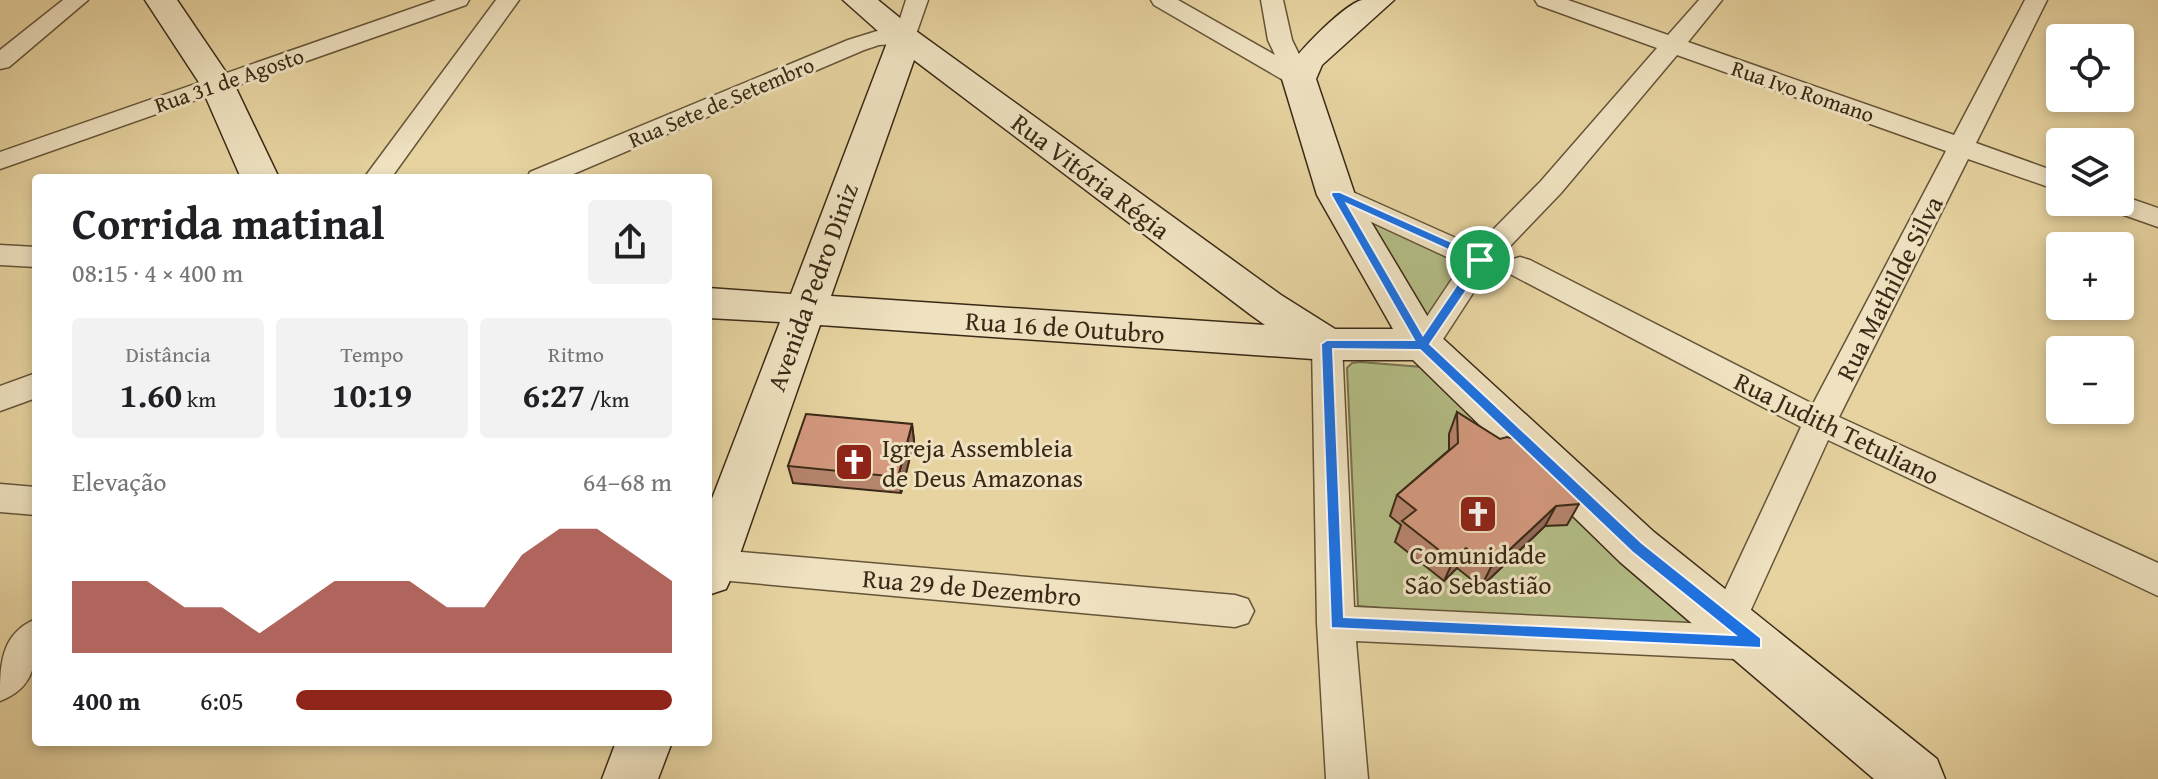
<!DOCTYPE html>
<html lang="pt">
<meta charset="utf-8">
<style>
body{margin:0;font-family:"Gentium Book Plus",serif;background:#f2f2f2;color:#202124;height:100vh;display:flex;flex-direction:column;font-size:30px;white-space:nowrap}
*{box-sizing:border-box;margin:0}
p{font-size:26px;color:#757577}
.icon{flex:none;width:44px;height:44px;fill:none;stroke:currentColor;stroke-width:2;stroke-linecap:round;stroke-linejoin:round}
.map{position:relative;flex:1;overflow:hidden}
.details{position:absolute;left:32px;top:174px;width:680px;height:572px;display:flex;flex-direction:column;background:#fff;border-radius:8px;box-shadow:0 4px 12px #0003}
.details>*{flex:none}
.tools{position:absolute;left:2046px;top:24px;display:grid;gap:16px}
.tools a{display:grid;place-items:center;width:88px;height:88px;border-radius:8px;background:#fff;box-shadow:0 4px 12px #0003;font-size:40px}
.pin{position:absolute;display:grid;place-items:center;width:68px;height:68px;color:#fff;margin:-34px;border:4px solid #fff;border-radius:50%;box-shadow:0 2px 8px #0007}
.round{display:grid;place-items:center;flex:none;width:84px;height:84px;border-radius:8px;background:#f2f2f2}
.summary{display:flex;align-items:center;justify-content:space-between;height:136px;padding:0 40px}
h1{font-size:44px;font-weight:700;line-height:60px}
.figures{display:grid;grid-template-columns:repeat(3,1fr);gap:12px;height:136px;padding:8px 40px}
.figures div{display:grid;align-content:center;border-radius:8px;background:#f2f2f2;text-align:center}
.figures b{font-size:34px;font-weight:700}
.figures small{font-size:22px;font-weight:400}
.figures p{font-size:22px}
.chart{height:224px;padding:16px 40px}
.chart p{display:flex;justify-content:space-between}
.chart svg{width:100%;height:144px;margin-top:8px;fill:#8f2418;opacity:.7}
ul{padding:0 40px;list-style:none;font-size:26px}
li{display:grid;grid-template-columns:128px 96px 1fr;align-items:center;height:60px}
li i{height:20px;border-radius:10px;background:#8f2418}
.map>svg:first-child{display:block}
.green{fill:#b3bc85;stroke:#76724e;stroke-width:2}
.lines{fill:none;stroke-linecap:round;stroke-linejoin:round}
.street-casing{stroke:#655438;stroke-width:3}
.secondary-casing{stroke:#3a2916;stroke-width:3}
.street{fill:#efe2c1;fill-rule:evenodd}
.secondary{fill:#efe2c1;fill-rule:evenodd}
.wall{fill:#b6846d;stroke:#3a2916;stroke-width:2}
.shaded-wall{fill:#946b59;stroke:#3a2916;stroke-width:2}
.building{fill:#d4997f;stroke:#3a2916;stroke-width:2}
.route{fill:#1a73e8;stroke:#fff;stroke-width:2;fill-rule:evenodd}
.labels{text-anchor:middle;dominant-baseline:central;stroke-width:6;stroke-linejoin:round;paint-order:stroke}
.far-street-label{font-size:22px;fill:#3a2916;stroke:#efe2c1}
.street-label{font-size:26px;fill:#3a2916;stroke:#efe2c1}
.poi-label{font-size:26px;fill:#3a2916;stroke:#efe2c1;text-anchor:start}
</style>
<div class="map">
<svg width="2158" height="779" viewBox="0 0 2158 779">
<rect width="100%" height="100%" fill="#e6d3a0"/>
<filter id="stains"><feTurbulence type="fractalNoise" baseFrequency=".0025" numOctaves="4"/><feColorMatrix values="0 0 0 0 .2 0 0 0 0 .09 0 0 0 0 .02 0 0 0 .5 -.17"/></filter>
<radialGradient id="worn" r=".72"><stop offset=".6" stop-color="#630" stop-opacity="0"/><stop offset="1" stop-color="#630" stop-opacity=".3"/></radialGradient>
<path class="green" d="M 1361,219 L 1469,258 L 1426,324 Z
M 1360,362 L 1435,368 L 1711,635 L 1358,606 L 1347,368 L 1352,363 Z"/>
<g class="lines">
<g class="street-casing">
<path id="street" d="M 63,0 L 88,0 L 9,67 L 0,69 L 0,50 Z
M 436,0 L 469,0 L 466,5 L 0,169 L 0,152 Z
M 496,0 L 519,0 L 391,178 L 364,178 Z
M 906,0 L 928,0 L 913,43 L 879,45 L 864,50 L 564,178 L 527,178 L 530,172 L 848,40 L 877,31 L 896,31 Z
M 1151,0 L 1178,0 L 1275,55 L 1268,40 L 1261,0 L 1283,0 L 1292,40 L 1311,79 L 1308,84 L 1290,84 L 1154,5 Z
M 1535,0 L 1568,0 L 1668,35 L 1699,0 L 1722,0 L 1688,42 L 1954,135 L 2025,0 L 2047,0 L 1976,143 L 2060,173 L 2060,191 L 1968,159 L 1839,417 L 2158,563 L 2158,596 L 1828,440 L 1744,625 L 1769,631 L 1775,643 L 1769,655 L 1756,660 L 1356,641 L 1368,779 L 1326,779 L 1317,623 L 1312,344 L 1316,336 L 1327,333 L 1338,336 L 1342,344 L 1354,607 L 1709,624 L 1801,427 L 1510,274 L 1505,267 L 1510,260 L 1520,257 L 1530,260 L 1813,404 L 1946,151 L 1677,55 L 1561,193 L 1490,267 L 1434,353 L 1423,356 L 1412,353 L 1408,345 L 1462,264 L 1326,201 L 1322,195 L 1326,189 L 1336,186 L 1346,189 L 1476,247 L 1541,181 L 1657,48 L 1538,5 Z
M 2120,195 L 2158,208 L 2158,227 L 2104,208 L 2100,202 L 2120,202 Z
M 0,245 L 36,247 L 36,267 L 0,265 Z
M 36,373 L 36,398 L 0,411 L 0,386 Z
M 0,484 L 36,487 L 36,515 L 0,512 Z
M 708,549 L 1235,595 L 1248,599 L 1254,611 L 1248,623 L 1235,627 L 708,579 Z
M 36,619 C 36,654 40,686 0,701 C 0,665 0,634 36,619 Z"/>
</g>
<g class="secondary-casing">
<path id="secondary" d="M 145,0 L 177,0 L 234,84 L 279,178 L 241,178 L 200,84 Z
M 843,0 L 878,0 L 916,31 L 1281,295 L 1335,329 L 1393,329 L 1317,195 L 1282,79 C 1287,61 1344,4 1362,0 C 1371,0 1384,0 1394,0 L 1322,65 L 1316,79 L 1355,195 L 1438,334 L 1654,532 L 1937,759 L 1945,779 L 1874,779 L 1620,562 L 1413,360 L 1327,360 L 820,325 L 733,574 L 726,589 L 708,595 L 708,509 L 780,322 L 708,318 L 708,288 L 791,294 L 888,40 ZM 914,60 L 1251,315 L 1265,325 L 831,296 Z
M 616,742 L 672,742 L 658,779 L 602,779 Z"/>
</g>
<use href="#street" class="street"/>
<use href="#secondary" class="secondary"/>
</g>
<path class="wall" d="M 1457,412 L 1547,469 L 1579,504 L 1567,525 L 1545,526 L 1481,587 L 1457,568 L 1444,581 L 1395,542 L 1401,525 L 1390,516 L 1397,495 L 1449,450 L 1449,434 Z
M 912,424 L 914,441 L 901,493 L 793,483 L 788,466 Z"/>
<path class="shaded-wall" d="M 912,424 L 914,441 L 901,493 L 898,477 Z
M 1556,506 L 1545,526 L 1481,587 L 1491,567 Z
M 1466,548 L 1457,568 L 1444,581 L 1453,561 Z"/>
<path class="building" d="M 1457,412 L 1500,439 L 1507,437 L 1523,441 L 1545,462 L 1547,469 L 1579,494 L 1579,504 L 1556,506 L 1491,567 L 1466,548 L 1453,561 L 1402,521 L 1416,510 L 1397,495 L 1458,443 Z
M 806,414 L 912,424 L 898,477 L 788,466 Z"/>
<path class="route" d="M 1332,192 L 1340,192 L 1485,257 L 1485,263 L 1430,344 L 1642,543 L 1761,638 L 1761,648 L 1331,628 L 1321,344 L 1327,340 L 1414,340 L 1331,195 ZM 1347,204 L 1473,261 L 1423,335 ZM 1333,349 L 1420,350 L 1632,552 L 1735,635 L 1344,617 Z"/>
<defs>
<g id="church-square" transform="scale(2)"><rect x="-9" y="-9" width="18" height="18" rx="4" fill="#8f2418" stroke="#efe2c1"/><path d="M-1.2-6h2.4v3.5h3.3v2.4h-3.3V6h-2.4V-.1h-3.3v-2.4h3.3Z" fill="#fff"/></g>
</defs>
<g fill-rule="evenodd">
<use href="#church-square" x="854" y="462"/>
<use href="#church-square" x="1478" y="514"/>
</g>
<g class="labels">
<g class="far-street-label">
<text transform="translate(229 80) rotate(-19)">Rua 31 de Agosto</text>
<text transform="translate(1803 91) rotate(19)">Rua Ivo Romano</text>
<text transform="translate(721 102) rotate(-23)">Rua Sete de Setembro</text>
</g>
<g class="street-label">
<text transform="translate(1091 176) rotate(37)">Rua Vitória Régia</text>
<text transform="translate(812 287) rotate(-70)">Avenida Pedro Diniz</text>
<text transform="translate(1889 288) rotate(-63)">Rua Mathilde Silva</text>
<text transform="translate(1065 327) rotate(4)">Rua 16 de Outubro</text>
<text transform="translate(1837 428) rotate(26)">Rua Judith Tetuliano</text>
<text transform="translate(972 587) rotate(5)">Rua 29 de Dezembro</text>
</g>
<g class="poi-label">
<text x="882" y="447">Igreja Assembleia<tspan x="882" dy="30">de Deus Amazonas</tspan></text>
<text x="1478" y="554" text-anchor="middle">Comunidade<tspan x="1478" dy="30">São Sebastião</tspan></text>
</g>
</g>
<rect width="100%" height="100%" filter="url(#stains)"/>
<rect width="100%" height="100%" fill="url(#worn)"/>
</svg>
<div class="tools">
<a><svg class="icon" aria-label="locate" viewBox="0 0 24 24"><circle cx="12" cy="12" r="6"/><path d="M12 2v4M12 18v4M2 12h4M18 12h4"/></svg></a>
<a><svg class="icon" aria-label="layers" viewBox="0 0 24 24"><path d="M12 4l9 5-9 5-9-5zM3 14l9 5 9-5"/></svg></a>
<a>+</a>
<a>−</a>
</div>
<div class="pin" style="left:1480px;top:260px;background:#1e9e55"><svg class="icon" aria-label="arrive" viewBox="0 0 24 24"><path d="M6 21V4h12l-3 4 3 4H6"/></svg></div>
<section class="details">
<div class="summary"><div><h1>Corrida matinal</h1><p>08:15 · 4 × 400 m</p></div><a class="round"><svg class="icon" aria-label="share" viewBox="0 0 24 24"><path d="M12 15V3M7 8l5-5 5 5M5 13v7h14v-7"/></svg></a></div>
<div class="figures">
<div><p>Distância</p><b>1.60<small> km</small></b></div>
<div><p>Tempo</p><b>10:19</b></div>
<div><p>Ritmo</p><b>6:27<small> /km</small></b></div>
</div>
<div class="chart"><p><span>Elevação</span>64–68 m</p>
<svg viewBox="0 0 160 44" preserveAspectRatio="none"><path d="M0 44V22L10 22L20 22L30 30L40 30L50 38L60 30L70 22L80 22L90 22L100 30L110 30L120 14L130 6L140 6L150 14L160 22V44z"/></svg>
</div>
<ul>
<li><b>400 m</b>6:05<i style="width:100%"></i></li>
</ul>
</section>
</div>
